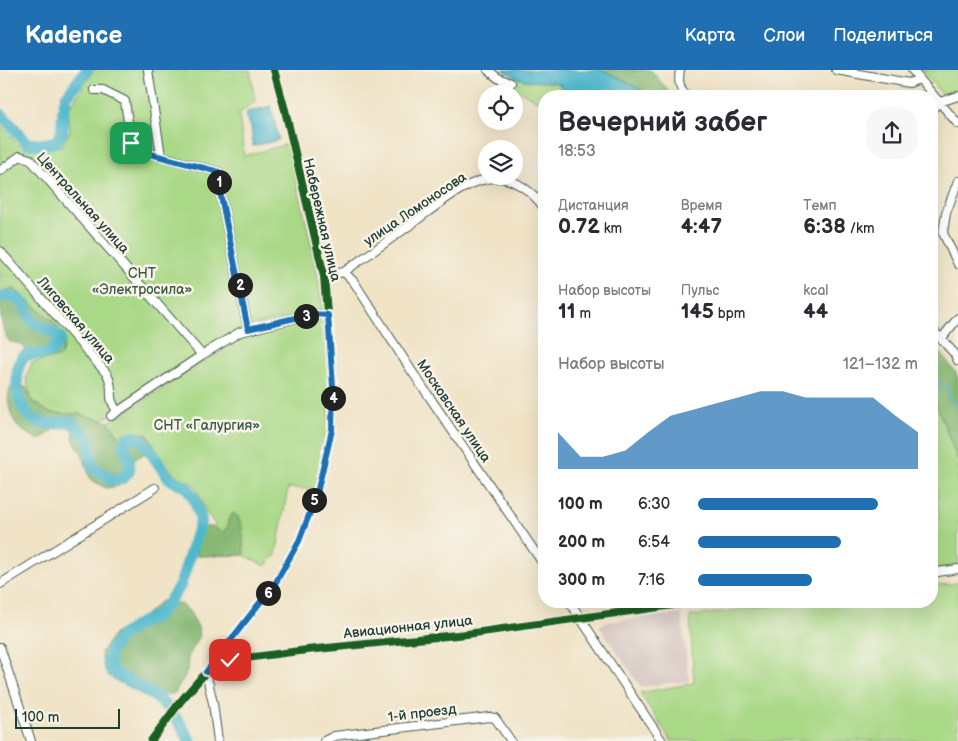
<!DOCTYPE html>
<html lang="ru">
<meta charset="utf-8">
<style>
body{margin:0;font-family:"Balsamiq Sans",sans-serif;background:#f7f7f7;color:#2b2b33;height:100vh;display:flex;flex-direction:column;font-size:19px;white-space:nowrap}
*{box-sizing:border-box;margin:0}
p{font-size:16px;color:#7c7c81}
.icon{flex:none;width:28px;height:28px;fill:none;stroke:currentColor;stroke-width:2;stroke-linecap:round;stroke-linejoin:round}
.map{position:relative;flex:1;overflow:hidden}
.side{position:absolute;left:538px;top:20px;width:400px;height:518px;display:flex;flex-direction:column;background:#fff;border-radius:20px;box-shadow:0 5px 20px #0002}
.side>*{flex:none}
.controls{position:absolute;left:478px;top:15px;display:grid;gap:10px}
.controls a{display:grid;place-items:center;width:45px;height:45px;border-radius:50%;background:#fff;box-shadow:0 5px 20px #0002;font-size:25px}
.scale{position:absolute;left:15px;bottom:12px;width:105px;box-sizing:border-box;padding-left:5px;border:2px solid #1f3d34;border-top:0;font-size:14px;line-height:18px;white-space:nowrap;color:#1f3d34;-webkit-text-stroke:4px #f7f3e8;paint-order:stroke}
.pin{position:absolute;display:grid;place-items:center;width:42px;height:42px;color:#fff;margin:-21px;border-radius:10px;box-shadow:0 2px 8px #0006}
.km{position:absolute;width:25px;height:25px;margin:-12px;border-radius:50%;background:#222;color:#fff;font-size:14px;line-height:25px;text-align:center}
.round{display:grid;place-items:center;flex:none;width:52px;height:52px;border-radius:20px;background:#f7f7f7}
.overview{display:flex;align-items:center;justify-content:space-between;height:85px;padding:0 20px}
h1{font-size:28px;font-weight:700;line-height:38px}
.stats{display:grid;grid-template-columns:repeat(3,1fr);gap:8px;height:85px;padding:5px 20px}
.stats div{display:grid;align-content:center}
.stats b{font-size:21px;font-weight:700}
.stats small{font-size:14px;font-weight:400}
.stats p{font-size:14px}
.chart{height:140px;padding:10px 20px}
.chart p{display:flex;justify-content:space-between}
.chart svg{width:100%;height:90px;margin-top:5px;fill:#1f6fb2;opacity:.7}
ul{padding:0 20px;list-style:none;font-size:16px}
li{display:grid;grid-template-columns:80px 60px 1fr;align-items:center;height:38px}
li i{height:12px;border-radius:6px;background:#1f6fb2}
header{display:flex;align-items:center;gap:30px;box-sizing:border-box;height:70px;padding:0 25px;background:#1f6fb2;color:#fff}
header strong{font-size:24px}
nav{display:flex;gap:28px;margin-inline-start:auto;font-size:18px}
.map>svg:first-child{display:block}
.industrial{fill:#d1bfbd}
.green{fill:#a9d886;stroke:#648a5d}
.forest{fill:#86b873;stroke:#527a54}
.water{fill:#4eb7cc;stroke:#367a80}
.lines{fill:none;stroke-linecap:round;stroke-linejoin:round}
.stream{stroke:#4eb7cc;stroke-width:2}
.river{stroke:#4eb7cc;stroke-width:12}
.minor-casing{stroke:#3e564a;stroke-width:10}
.minor{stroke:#fff;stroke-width:8}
.cycleway-casing{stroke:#f7f3e8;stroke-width:11}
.cycleway{stroke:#1b5e20;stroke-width:8}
.route-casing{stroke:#fff;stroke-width:10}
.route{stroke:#1f6fb2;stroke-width:6}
.labels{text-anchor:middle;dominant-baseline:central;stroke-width:5;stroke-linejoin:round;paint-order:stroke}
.street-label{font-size:14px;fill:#1f3d34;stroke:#f7f3e8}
.park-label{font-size:14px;fill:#3b5c44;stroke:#f7f3e8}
</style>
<header>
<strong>Kadence</strong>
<nav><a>Карта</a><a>Слои</a><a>Поделиться</a></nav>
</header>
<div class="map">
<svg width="958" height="671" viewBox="0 0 958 671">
<rect width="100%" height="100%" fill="#f7f3e8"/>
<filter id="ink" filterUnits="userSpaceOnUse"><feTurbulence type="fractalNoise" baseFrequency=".02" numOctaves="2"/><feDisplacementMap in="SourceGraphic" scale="10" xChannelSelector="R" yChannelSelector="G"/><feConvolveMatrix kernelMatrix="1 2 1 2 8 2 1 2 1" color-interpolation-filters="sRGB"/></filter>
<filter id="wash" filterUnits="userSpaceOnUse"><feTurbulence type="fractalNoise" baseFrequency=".0096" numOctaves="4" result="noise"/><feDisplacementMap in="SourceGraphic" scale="20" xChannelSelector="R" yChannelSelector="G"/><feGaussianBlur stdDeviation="1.12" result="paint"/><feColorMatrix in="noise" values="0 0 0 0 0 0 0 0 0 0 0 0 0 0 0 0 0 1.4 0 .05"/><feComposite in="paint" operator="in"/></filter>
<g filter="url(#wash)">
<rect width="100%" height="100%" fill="#f0e3c6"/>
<path class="industrial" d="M 681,544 L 689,607 L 688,611 L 641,617 L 599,556 L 607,552 Z"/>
<path class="green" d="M 94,0 L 250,0 L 255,31 L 239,44 L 244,86 L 288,74 L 314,187 L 324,242 L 251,256 L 100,351 L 80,344 L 50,343 L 32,331 L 26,307 L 32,293 L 60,286 L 54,252 L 14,219 L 0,221 L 0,54 L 18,74 L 43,80 L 62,76 L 70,61 L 67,41 Z
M 922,0 L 958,0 L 958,21 L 944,27 Z
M 515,7 L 528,11 L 556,13 L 561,15 L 561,22 L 564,26 L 544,26 L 544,34 L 510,16 Z
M 308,251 L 324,252 L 330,318 L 328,359 L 315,419 L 288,418 L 276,485 L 265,496 L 244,485 L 197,486 L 205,464 L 216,455 L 207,444 L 195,415 L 175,405 L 165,393 L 147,364 L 121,369 L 109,352 L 248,264 Z
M 931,321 L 958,391 L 958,496 L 935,499 L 931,478 L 931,451 L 939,449 L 936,415 L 931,415 Z
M 958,513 L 958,671 L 671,671 L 640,623 L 694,613 L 690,546 L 809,531 L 931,531 L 931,516 Z"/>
<path class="forest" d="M 602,0 L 650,0 L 654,3 L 672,26 L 650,26 L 631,14 Z
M 14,219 L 54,252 L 65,271 L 61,286 C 52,288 41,293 32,287 C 22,280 29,274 10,272 C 0,261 0,237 0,221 Z
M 931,270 L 956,303 L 958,309 L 958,391 L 931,321 Z
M 11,316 L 26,317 L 32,331 L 50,343 L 80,344 L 109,352 L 121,369 L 131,361 L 147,364 L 153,374 L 153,378 L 134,390 L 135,398 L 119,416 L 106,418 L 91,410 L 82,384 L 73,369 L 74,361 L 68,357 L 55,359 L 39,370 C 33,366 23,362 18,357 C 10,346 5,328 11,316 Z
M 233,443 C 245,449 243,473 244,485 L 197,486 C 198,477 198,453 212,457 C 215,458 219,461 223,462 L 228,456 L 228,450 Z
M 161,531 L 180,534 L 189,541 L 198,557 L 199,568 L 188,587 L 187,602 L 175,623 L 149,629 L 108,606 L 103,596 L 101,582 L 115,563 L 139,551 Z"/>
<path class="water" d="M 503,0 L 602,0 L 631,14 L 650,26 L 564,26 L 561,22 L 561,15 C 551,9 540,12 529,11 C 520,10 511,5 503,0 Z
M 271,36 L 279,70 L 253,76 L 251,57 L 246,48 L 247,42 Z"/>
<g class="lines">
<path class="stream" d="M 931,303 L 935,309 L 948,320 L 949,328 L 958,337"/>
<path class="river" d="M 0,45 L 2,45 L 28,74 L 44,74 L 56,72 L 62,62 L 63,42 L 66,27 L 87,0
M 0,227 C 9,224 20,229 25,236 C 28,241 28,247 32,251 C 42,259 51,258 60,268 C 49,296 29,276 21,290 C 17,296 17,305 17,312 C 17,333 28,355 52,354 C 58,354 65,352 71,352 C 79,359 89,366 90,377 C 91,385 90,390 93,397 L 112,410 L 123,408 L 129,401 L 129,390 L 124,375 L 127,368 L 135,367 L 143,371 L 168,407 L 175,412 L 187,417 L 195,431 L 201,450 L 180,516 L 169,532 L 155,547 L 139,554 L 121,566 L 111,580 L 108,592 L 112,601 L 155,626 L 167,637 L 181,655 L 190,671"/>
</g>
</g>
<g filter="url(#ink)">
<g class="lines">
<g class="minor-casing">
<path id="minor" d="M 148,0 L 161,86
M 488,0 L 498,8 L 511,13
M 680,0 C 678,11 679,18 687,26
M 836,0 L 909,13 L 919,9
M 912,0 L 958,54
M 94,20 L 103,20 L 125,31 L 131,73 L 134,79 L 219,102 L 219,117 L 248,259
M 931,40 L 940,32 L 958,26
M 0,101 L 20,86 L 30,89 L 202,285
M 958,111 L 946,143 L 943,163 L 958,194
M 0,181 L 107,304 C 116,321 105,324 117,341
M 344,202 L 354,212 L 411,300 L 544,495
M 324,206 L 344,202 C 366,186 388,171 410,155 C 433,139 468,107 497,108 C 515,108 534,123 544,138
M 931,258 L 954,283 L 958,291
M 941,269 L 958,248
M 111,346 L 202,285 L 240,262 L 312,244 L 328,245
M 931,503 L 958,499
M 0,514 L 155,418
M 569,531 L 662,671
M 0,577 L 31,671
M 206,602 L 276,512 L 299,471 L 316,427 L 332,360 L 333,317 L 324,206 L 285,40 L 274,0
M 206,602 L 213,633 L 218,671
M 151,671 L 180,632 L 206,602 L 230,590 L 307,580 L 467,564 L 702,531
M 324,671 L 334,666 L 489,647 L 495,648 L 511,671"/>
</g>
<use href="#minor" class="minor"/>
<g class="cycleway-casing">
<path id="cycleway" d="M 206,602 L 276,512 L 299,471 L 316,427 L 332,360 L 333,317 L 324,206 L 285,40 L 274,0
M 151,671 L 180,632 L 206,602 L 230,590 L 307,580 L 467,564 L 702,531"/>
</g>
<use href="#cycleway" class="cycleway"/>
</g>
</g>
<g class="lines" filter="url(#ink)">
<g class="route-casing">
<path id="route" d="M 131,73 L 134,79 L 139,81 L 219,102 L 219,117 L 248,259 L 312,244 L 328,245 L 333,317 L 332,360 L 316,427 L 299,471 L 276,512 L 206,602 L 230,590"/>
</g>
<use href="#route" class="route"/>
</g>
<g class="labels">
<g class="street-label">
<text transform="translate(83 133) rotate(48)">Центральная улица</text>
<text transform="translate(415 139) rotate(-34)">улица Ломоносова</text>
<text transform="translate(322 150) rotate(77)">Набережная улица</text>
<text transform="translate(76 250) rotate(49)">Лиговская улица</text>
<text transform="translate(454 341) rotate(56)">Московская улица</text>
<text transform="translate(408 557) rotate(-6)">Авиационная улица</text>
<text transform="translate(422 643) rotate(-7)">1-й проезд</text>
</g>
<g class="park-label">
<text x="142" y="203">СНТ<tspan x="142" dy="16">«Электросила»</tspan></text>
<text x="207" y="355">СНТ «Галургия»</text>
</g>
</g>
</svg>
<div class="controls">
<a><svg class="icon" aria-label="locate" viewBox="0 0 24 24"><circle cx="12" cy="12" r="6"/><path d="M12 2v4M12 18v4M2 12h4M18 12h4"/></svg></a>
<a><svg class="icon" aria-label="layers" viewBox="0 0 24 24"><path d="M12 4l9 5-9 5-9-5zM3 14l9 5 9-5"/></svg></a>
</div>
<div class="scale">100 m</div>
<div class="pin" style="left:131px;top:73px;background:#1e9e55"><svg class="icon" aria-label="arrive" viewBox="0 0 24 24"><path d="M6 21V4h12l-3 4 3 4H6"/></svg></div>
<div class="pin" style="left:230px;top:590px;background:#d93025"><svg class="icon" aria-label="check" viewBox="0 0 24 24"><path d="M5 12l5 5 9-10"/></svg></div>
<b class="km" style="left:219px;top:112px">1</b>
<b class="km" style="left:240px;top:215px">2</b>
<b class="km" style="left:306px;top:246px">3</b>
<b class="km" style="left:333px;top:328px">4</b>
<b class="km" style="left:314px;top:430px">5</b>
<b class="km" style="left:268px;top:523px">6</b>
<section class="side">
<div class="overview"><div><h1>Вечерний забег</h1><p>18:53</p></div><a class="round"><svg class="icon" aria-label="share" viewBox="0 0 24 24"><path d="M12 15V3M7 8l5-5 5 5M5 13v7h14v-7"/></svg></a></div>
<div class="stats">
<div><p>Дистанция</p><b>0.72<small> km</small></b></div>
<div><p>Время</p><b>4:47</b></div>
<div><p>Темп</p><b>6:38<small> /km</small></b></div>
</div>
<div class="stats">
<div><p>Набор высоты</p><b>11<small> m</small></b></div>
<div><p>Пульс</p><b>145<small> bpm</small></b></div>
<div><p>kcal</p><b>44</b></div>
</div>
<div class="chart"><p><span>Набор высоты</span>121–132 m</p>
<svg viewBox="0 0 160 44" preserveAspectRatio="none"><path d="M0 44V26L10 38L20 38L30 35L40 26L50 18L60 15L70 12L80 9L90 6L100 6L110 9L120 9L130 9L140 9L150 18L160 26V44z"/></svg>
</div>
<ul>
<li><b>100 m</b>6:30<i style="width:82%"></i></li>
<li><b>200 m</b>6:54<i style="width:65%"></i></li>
<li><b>300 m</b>7:16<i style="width:52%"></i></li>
</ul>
</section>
</div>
